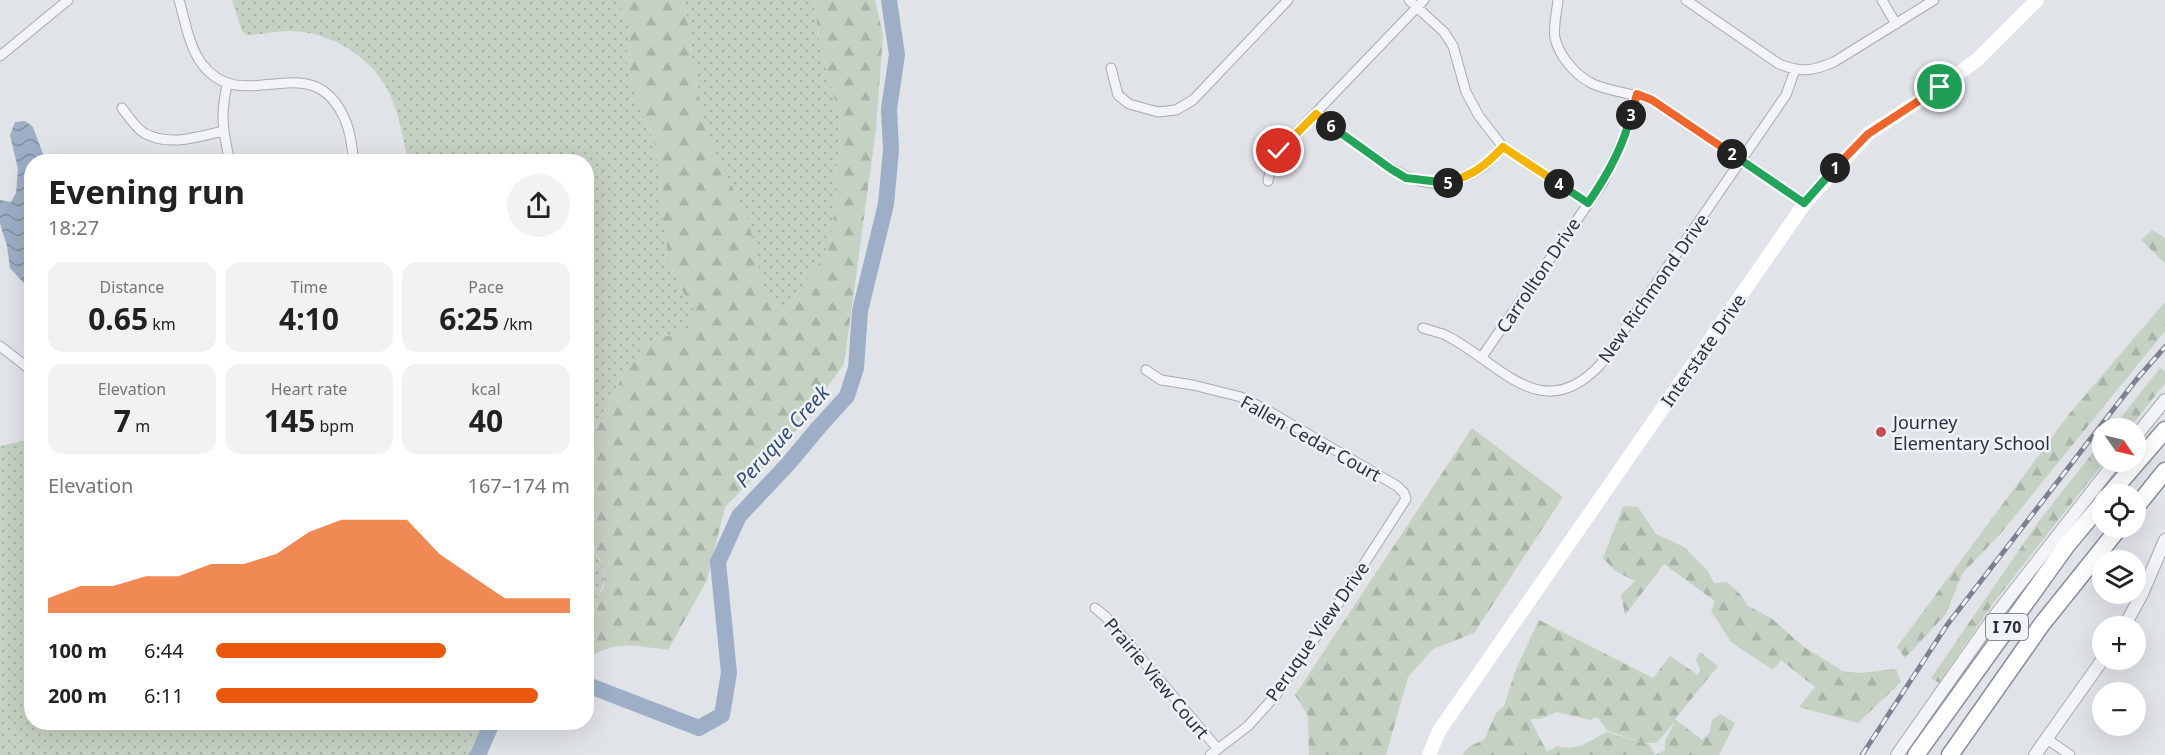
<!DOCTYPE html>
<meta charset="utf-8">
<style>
body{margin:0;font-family:"Noto Sans",sans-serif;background:#f2f2f2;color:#222;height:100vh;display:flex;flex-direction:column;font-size:22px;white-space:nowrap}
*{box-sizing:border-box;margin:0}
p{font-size:20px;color:#767676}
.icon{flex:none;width:33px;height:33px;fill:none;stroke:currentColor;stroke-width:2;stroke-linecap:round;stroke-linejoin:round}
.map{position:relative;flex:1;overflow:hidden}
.sheet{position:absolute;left:24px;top:154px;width:570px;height:576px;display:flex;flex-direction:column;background:#fff;border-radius:24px;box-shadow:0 6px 24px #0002}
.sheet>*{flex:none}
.needle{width:39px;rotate:124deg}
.controls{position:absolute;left:2092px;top:418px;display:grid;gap:12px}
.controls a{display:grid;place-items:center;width:54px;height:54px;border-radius:50%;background:#fff;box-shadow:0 6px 24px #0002;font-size:30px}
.pin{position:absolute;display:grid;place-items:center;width:51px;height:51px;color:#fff;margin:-26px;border:3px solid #fff;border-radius:50%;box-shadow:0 2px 6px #0007}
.km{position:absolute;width:30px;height:30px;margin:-15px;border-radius:50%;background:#222;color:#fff;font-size:16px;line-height:30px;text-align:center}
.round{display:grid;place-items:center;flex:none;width:63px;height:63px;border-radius:32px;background:#f2f2f2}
.headline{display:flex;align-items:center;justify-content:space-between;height:102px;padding:0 24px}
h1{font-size:33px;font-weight:700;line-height:45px}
.figures{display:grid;grid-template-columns:repeat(3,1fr);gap:9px;height:102px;padding:6px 24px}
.figures div{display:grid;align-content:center;border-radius:15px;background:#f2f2f2;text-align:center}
.figures b{font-size:30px;font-weight:700}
.figures small{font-size:16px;font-weight:400}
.figures p{font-size:16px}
.chart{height:168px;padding:12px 24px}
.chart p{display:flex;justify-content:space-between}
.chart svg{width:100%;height:108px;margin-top:6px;fill:#ea580c;opacity:.7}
ul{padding:0 24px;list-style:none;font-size:20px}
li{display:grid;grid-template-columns:96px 72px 1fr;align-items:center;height:45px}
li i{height:15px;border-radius:8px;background:#ea580c}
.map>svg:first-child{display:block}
.grass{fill:url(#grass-dots)}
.forest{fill:url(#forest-firs);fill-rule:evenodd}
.water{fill:url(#water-waves)}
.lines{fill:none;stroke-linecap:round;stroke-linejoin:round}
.river{stroke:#9daec6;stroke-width:16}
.minor-casing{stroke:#a6aab2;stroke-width:11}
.tertiary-casing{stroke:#a6aab2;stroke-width:14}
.motorway-casing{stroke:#888f9e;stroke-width:19}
.minor{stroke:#f2f4f7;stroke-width:9}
.tertiary{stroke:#f2f4f7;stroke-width:12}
.secondary{stroke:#fff;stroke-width:14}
.motorway{stroke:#fff;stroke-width:16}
.rail-casing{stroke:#7a8191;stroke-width:5}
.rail{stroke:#eff2f6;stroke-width:3;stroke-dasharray:9;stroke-linecap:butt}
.split-1-casing{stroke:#fff;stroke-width:12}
.split-2-casing{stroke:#fff;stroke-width:12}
.split-3-casing{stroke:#fff;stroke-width:12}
.split-4-casing{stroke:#fff;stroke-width:12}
.split-5-casing{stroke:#fff;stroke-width:12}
.split-6-casing{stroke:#fff;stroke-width:12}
.split-7-casing{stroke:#fff;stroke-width:12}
.split-1{stroke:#f0652b;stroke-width:8}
.split-2{stroke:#22a559;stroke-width:8}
.split-3{stroke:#f0652b;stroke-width:8}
.split-4{stroke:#22a559;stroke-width:8}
.split-5{stroke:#f5b400;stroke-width:8}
.split-6{stroke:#22a559;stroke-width:8}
.split-7{stroke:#f5b400;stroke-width:8}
.poi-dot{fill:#c64c56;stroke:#eff2f6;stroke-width:2}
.labels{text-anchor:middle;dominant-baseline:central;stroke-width:5;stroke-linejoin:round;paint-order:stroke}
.shield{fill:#eff2f6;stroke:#656a75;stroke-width:1.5}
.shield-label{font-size:16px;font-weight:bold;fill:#2a303e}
.street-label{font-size:18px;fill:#2a303e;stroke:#eff2f6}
.poi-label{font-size:18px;fill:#2a303e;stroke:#eff2f6;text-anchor:start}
.water-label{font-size:20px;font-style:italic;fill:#364c70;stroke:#eff2f6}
</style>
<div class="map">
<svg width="2165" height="755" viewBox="0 0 2165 755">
<defs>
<pattern id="grass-dots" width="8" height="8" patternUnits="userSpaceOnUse" patternTransform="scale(1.5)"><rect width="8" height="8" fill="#c5d1c2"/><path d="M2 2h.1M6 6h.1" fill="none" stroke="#a9b4a8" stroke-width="1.8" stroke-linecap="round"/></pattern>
<pattern id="forest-firs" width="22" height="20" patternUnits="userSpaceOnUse" patternTransform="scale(1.5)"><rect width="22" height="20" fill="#c5d1c2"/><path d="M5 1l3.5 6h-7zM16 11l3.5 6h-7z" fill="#a9b4a8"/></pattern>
<pattern id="water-waves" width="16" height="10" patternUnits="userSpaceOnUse" patternTransform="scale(1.5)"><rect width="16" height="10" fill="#9daec6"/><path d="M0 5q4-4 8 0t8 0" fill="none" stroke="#808ea2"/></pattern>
</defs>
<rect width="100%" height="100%" fill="#e0e3e8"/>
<path class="grass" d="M 232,0 L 617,0 L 629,26 L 627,66 L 656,149 L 668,259 L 681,289 L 695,311 L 688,330 L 647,342 L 629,365 L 587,442 L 586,162 L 408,162 C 404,143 401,123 394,104 C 379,61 333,30 287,31 C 274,31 260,35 246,35 L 242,31 Z
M 684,0 L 814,0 L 820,46 L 840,118 L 834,218 L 828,251 L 783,312 C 755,290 759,255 749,224 C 741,200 725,177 715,154 C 696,109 692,48 684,0 Z
M 31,439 L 32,723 L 478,723 L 466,755 L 0,755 L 0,446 Z
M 587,544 C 614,574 607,582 587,613 Z"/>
<path class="forest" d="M 617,0 L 684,0 C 692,48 696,109 715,153 C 725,177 741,199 749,224 C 759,255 755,290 783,312 L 828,251 L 834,217 L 840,118 L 820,46 L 814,0 L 875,0 L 883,35 L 876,129 L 844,364 L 783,448 L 725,507 L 707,580 L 668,650 C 637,646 612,639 587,660 L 587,613 L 604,587 L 605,573 L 600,559 L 587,544 L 587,442 L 629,365 L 647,342 L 688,330 L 695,311 L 681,289 L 668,259 L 656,149 L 627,66 L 629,26 Z
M 2152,230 L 2165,238 L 2165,263 L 2141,240 Z
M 2165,302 L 2165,331 L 2001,533 L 1962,574 L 1946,614 L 1905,658 L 1897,647 L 2070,413 Z
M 2160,368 L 2165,371 L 2165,383 L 2129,429 L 2112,429 Z
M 1472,428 L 1563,497 L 1474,633 L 1433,649 L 1408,677 L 1386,755 L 1309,755 L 1308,716 L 1295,695 Z
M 2103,440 L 2104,462 L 1994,602 L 1939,683 L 1931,678 L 2039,521 Z
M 1623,506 L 1638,507 L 1656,534 L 1684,547 L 1708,571 L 1714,583 L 1727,582 L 1740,594 L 1748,606 L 1771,618 L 1804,647 L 1843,671 L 1859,673 L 1896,669 L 1901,682 L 1858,723 L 1799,707 L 1815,687 L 1781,660 L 1773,670 L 1731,642 L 1711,611 L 1715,601 L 1664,564 L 1625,615 L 1621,595 L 1635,581 L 1615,571 L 1603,558 Z
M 1539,620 L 1653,678 L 1670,656 L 1698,675 L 1700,669 L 1696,660 L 1700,652 L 1718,666 L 1675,719 L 1702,740 L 1710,732 L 1712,720 L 1720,714 L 1735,723 L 1719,755 L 1462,755 L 1470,746 L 1484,740 L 1496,713 L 1504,706 L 1516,669 ZM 1557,712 L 1590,720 L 1597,717 L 1608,731 L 1644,743 L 1657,743 L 1675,721 L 1665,741 L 1665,750 L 1655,755 L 1650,745 L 1607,732 C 1588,741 1579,752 1557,746 L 1547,752 L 1530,719 L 1540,719 Z
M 478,723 L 486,723 L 474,755 L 466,755 Z"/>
<path class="water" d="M 25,121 L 33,127 L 46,162 L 32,162 L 31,291 L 10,268 L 7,246 L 0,224 L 0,200 L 11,202 L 16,193 L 18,169 L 10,135 L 15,122 Z"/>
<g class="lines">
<path class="river" d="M 586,687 L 590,686 L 699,728 L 722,715 L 729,673 L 718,562 L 739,516 L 788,464 L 819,427 L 847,396 L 856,368 L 860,311 L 886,204 L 891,150 L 889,109 L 897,55 L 889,0
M 478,755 L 492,723"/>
<g class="minor-casing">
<path id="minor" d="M 179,0 C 185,20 189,47 202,64 C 244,120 313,41 346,122 C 351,134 352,149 354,162
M 1409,0 L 1444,32 L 1453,46 L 1466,92 L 1479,116 L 1503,147 L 1588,203
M 1558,0 C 1557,11 1553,26 1555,38 C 1559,56 1576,76 1593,84 C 1611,92 1633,93 1651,100 L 1805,203
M 1686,0 L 1779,64 C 1801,73 1813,71 1834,62 L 1934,0
M 1882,0 L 1896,24
M 0,56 L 68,0
M 1111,68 L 1118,95 L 1129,104 L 1158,112 L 1176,110 L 1193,100 L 1288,0
M 227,85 C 220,116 223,132 230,162
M 122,108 C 128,116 136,128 144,133 C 169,147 198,137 223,131
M 1316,114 C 1332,126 1348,138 1365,150 C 1404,179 1437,199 1483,167 C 1490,162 1496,154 1503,147
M 1268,181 L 1271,165 L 1279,151 L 1424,0
M 1423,328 C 1431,331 1441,332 1449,337 C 1502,365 1542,426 1600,365 L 1786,95 L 1795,70
M 0,346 L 32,371
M 1481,358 L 1604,181 L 1629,125 L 1637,94
M 1146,370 L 1161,380 L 1193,385 L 1241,397 L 1270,412 L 1397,486 L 1404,493 L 1406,499 L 1331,615 L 1276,695 L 1248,726 L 1210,755
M 1095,608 L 1106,617 L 1218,749
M 2047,739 L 2070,755"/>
</g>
<g class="tertiary-casing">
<path id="tertiary" d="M 2136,436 L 2165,400
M 2124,627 L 2142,594 L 2165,540
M 1897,755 L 1994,617 L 2115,462
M 2035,755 L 2103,659"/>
</g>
<g class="motorway-casing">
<path id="motorway" d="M 2109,495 L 2165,430
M 2136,507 L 2165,471
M 1916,755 L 2067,545 L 2103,502
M 1950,755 L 2042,624 L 2119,528"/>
</g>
<use href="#minor" class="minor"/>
<use href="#tertiary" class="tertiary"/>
<path class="secondary" d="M 1429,755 L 1439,731 L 1805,203 L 1868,134 L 1940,87 L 1978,59 L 2037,0"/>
<use href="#motorway" class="motorway"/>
<g class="rail-casing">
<path id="rail" d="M 1862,755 L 1947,625 L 2136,380 L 2165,347"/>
</g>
<use href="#rail" class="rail"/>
</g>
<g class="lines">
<g class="split-1-casing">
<path id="split-1" d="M 1835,168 L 1868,134 L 1940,87"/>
</g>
<g class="split-2-casing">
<path id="split-2" d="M 1732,154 L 1804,203 L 1835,168"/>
</g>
<g class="split-3-casing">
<path id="split-3" d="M 1631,115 L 1637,94 L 1652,100 L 1732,154"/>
</g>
<g class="split-4-casing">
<path id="split-4" d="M 1559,184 L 1588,203 C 1607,176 1623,147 1631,115"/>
</g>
<g class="split-5-casing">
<path id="split-5" d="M 1448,183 C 1474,174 1484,167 1503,147 L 1559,184"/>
</g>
<g class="split-6-casing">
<path id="split-6" d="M 1331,126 L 1391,169 L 1406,178 L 1448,183"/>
</g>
<g class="split-7-casing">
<path id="split-7" d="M 1279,151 L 1316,114 L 1331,126"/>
</g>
<use href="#split-1" class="split-1"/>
<use href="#split-2" class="split-2"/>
<use href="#split-3" class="split-3"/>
<use href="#split-4" class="split-4"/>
<use href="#split-5" class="split-5"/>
<use href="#split-6" class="split-6"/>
<use href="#split-7" class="split-7"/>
</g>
<circle class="poi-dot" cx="1881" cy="432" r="6"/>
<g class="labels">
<rect class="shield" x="1986" y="614" width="42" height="26" rx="4.5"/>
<g class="shield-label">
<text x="2007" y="627">I 70</text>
</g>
<g class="street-label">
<text transform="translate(1538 275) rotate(-56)">Carrollton Drive</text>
<text transform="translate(1653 288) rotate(-55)">New Richmond Drive</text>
<text transform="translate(1703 350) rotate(-55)">Interstate Drive</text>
<text transform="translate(1311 438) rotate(29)">Fallen Cedar Court</text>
<text transform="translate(1317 631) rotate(-55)">Peruque View Drive</text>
<text transform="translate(1157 678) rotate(50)">Prairie View Court</text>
</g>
<g class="poi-label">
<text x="1893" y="422">Journey<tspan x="1893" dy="21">Elementary School</tspan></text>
</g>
<g class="water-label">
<text transform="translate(782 436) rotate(-48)">Peruque Creek</text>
</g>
</g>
</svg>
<div class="controls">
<a><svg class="needle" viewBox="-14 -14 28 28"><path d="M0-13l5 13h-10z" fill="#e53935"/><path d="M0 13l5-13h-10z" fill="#767676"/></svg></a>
<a><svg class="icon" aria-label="locate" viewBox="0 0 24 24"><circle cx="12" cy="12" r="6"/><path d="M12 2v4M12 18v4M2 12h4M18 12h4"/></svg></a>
<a><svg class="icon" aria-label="layers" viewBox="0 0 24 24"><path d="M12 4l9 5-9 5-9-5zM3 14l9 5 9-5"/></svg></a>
<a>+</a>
<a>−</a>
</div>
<div class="pin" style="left:1940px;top:87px;background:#1e9e55"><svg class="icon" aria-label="arrive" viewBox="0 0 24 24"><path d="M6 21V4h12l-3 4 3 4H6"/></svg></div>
<div class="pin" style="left:1279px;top:151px;background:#d93025"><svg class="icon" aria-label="check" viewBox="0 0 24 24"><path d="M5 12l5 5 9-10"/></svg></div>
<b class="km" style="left:1835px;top:168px">1</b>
<b class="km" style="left:1732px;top:154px">2</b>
<b class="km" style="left:1631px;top:115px">3</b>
<b class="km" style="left:1559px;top:184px">4</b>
<b class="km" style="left:1448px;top:183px">5</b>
<b class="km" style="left:1331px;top:126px">6</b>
<section class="sheet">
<div class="headline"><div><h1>Evening run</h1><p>18:27</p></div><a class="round"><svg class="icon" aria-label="share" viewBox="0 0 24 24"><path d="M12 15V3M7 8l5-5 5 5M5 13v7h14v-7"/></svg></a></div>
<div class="figures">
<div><p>Distance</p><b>0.65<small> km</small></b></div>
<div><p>Time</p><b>4:10</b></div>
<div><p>Pace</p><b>6:25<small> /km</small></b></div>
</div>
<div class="figures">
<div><p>Elevation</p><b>7<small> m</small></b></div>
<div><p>Heart rate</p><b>145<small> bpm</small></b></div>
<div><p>kcal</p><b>40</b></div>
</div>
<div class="chart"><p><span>Elevation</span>167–174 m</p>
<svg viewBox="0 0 160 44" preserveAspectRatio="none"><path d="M0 44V38L10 33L20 33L30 29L40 29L50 24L60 24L70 20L80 11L90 6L100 6L110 6L120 20L130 29L140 38L150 38L160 38V44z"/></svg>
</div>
<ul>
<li><b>100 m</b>6:44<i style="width:65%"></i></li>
<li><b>200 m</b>6:11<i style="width:91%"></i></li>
</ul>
</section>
</div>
